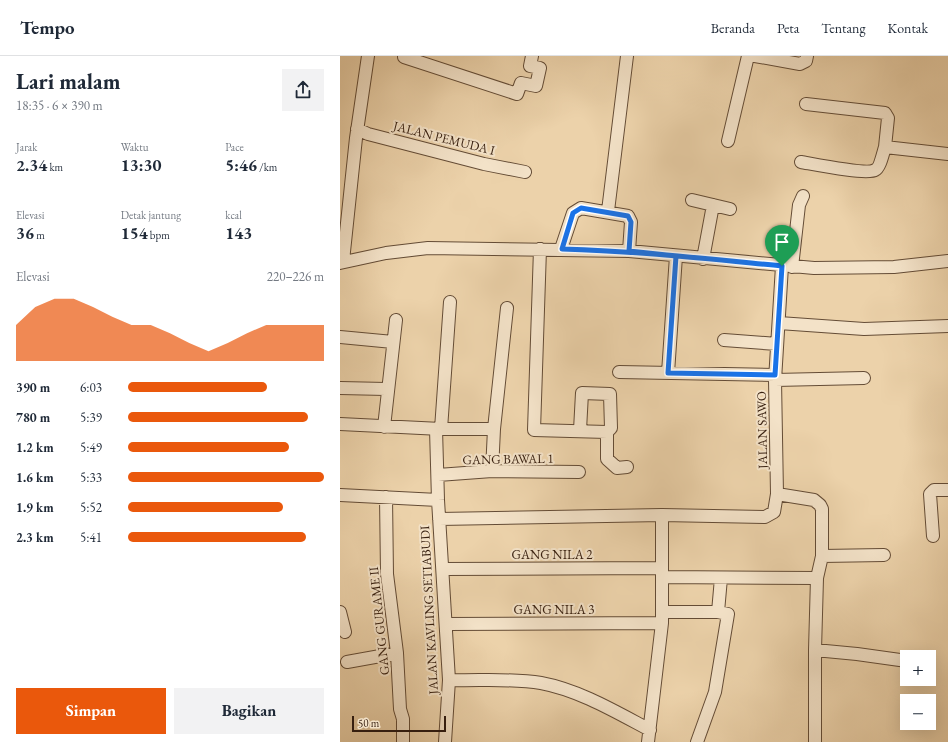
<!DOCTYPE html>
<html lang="id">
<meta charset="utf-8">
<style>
body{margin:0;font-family:"EB Garamond",serif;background:#f2f2f3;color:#1f2937;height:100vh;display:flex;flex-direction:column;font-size:15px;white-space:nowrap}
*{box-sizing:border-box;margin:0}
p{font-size:13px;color:#747a83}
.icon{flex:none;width:22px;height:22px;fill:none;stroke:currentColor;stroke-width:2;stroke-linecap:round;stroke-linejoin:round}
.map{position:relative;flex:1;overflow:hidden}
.sheet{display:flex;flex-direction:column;background:#fff;width:340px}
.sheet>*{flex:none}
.buttons{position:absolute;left:560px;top:594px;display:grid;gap:8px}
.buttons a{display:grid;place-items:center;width:36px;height:36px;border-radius:0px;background:#fff;box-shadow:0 4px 16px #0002;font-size:20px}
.scale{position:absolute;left:12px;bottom:10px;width:94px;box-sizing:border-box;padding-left:4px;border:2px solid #371f0f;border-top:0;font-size:11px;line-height:14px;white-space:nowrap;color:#371f0f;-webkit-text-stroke:3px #f3e2c8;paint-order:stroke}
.pin{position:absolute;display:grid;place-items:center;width:34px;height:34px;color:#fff;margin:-41px -17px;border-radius:50% 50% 50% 0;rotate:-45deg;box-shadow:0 0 4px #0007}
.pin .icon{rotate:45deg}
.round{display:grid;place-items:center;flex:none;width:42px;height:42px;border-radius:0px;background:#f2f2f3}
.headline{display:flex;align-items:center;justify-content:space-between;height:68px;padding:0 16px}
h1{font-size:22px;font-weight:700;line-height:30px}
.metrics{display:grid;grid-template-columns:repeat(3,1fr);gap:6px;height:68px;padding:4px 16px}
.metrics div{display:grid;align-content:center}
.metrics b{font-size:17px;font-weight:700}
.metrics small{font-size:11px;font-weight:400}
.metrics p{font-size:11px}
.chart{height:112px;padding:8px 16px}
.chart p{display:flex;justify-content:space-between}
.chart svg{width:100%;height:72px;margin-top:4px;fill:#ea580c;opacity:.7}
.action{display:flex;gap:8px;margin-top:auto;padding:8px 16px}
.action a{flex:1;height:46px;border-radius:0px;background:#ea580c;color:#fff;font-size:16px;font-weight:700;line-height:46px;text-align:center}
.action a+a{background:#f2f2f3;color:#1f2937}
ul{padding:0 16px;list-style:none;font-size:13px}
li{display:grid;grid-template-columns:64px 48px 1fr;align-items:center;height:30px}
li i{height:10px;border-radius:5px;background:#ea580c}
header{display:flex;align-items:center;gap:24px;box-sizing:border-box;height:56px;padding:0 20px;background:#fff;border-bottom:1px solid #e0e1e3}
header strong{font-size:19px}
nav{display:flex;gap:22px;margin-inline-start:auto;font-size:14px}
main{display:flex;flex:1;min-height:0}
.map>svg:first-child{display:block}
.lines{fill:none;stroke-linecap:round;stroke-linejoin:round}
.minor-casing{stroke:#644c36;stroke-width:14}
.minor{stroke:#f3e2c8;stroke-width:12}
.route-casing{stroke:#fff;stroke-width:8}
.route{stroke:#1a73e8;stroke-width:5}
.labels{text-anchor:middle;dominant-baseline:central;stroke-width:4;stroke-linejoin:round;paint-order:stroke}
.street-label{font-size:13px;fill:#371f0f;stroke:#f3e2c8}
</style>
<header>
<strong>Tempo</strong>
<nav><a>Beranda</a><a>Peta</a><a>Tentang</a><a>Kontak</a></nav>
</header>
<main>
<section class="sheet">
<div class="headline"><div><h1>Lari malam</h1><p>18:35 · 6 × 390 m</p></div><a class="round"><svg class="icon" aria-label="share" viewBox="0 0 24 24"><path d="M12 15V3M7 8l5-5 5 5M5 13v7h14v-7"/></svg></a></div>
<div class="metrics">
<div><p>Jarak</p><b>2.34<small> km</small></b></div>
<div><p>Waktu</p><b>13:30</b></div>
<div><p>Pace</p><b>5:46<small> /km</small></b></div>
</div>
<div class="metrics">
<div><p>Elevasi</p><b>36<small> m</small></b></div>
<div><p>Detak jantung</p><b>154<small> bpm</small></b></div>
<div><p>kcal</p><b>143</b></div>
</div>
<div class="chart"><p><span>Elevasi</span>220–226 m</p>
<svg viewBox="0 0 160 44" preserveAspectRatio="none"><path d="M0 44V22L10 11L20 6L30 6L40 11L50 17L60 22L70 22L80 27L90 33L100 38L110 33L120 27L130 22L140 22L150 22L160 22V44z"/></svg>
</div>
<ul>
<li><b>390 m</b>6:03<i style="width:71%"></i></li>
<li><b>780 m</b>5:39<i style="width:92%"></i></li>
<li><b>1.2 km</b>5:49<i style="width:82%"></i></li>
<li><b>1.6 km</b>5:33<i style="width:100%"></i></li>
<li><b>1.9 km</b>5:52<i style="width:79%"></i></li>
<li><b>2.3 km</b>5:41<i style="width:91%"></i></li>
</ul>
<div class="action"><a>Simpan</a><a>Bagikan</a></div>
</section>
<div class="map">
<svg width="608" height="686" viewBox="0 0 608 686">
<rect width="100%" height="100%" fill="#ecd2aa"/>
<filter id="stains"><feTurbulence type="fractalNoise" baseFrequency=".005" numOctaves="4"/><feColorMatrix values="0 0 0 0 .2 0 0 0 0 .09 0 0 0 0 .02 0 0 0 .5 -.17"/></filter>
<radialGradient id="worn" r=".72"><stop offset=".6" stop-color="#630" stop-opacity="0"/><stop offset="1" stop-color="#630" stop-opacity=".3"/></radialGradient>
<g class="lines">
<g class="minor-casing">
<path id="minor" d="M 415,0 L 460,8 L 466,5 L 467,0
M 64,1 L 177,38 L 181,27 L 196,30 L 200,12 L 190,10 L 192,0
M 466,48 L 545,57 L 548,62 L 545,91 L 608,98
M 17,73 L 28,78 L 144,108 L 185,116
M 388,85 L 408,0
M 461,106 C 473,108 527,119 535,114 C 540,112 543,97 545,91
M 352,144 L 390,153
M 268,155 L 287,0
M 200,193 L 194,374 L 267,376
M 221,193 L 233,157 L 241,152 L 288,160 L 291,166 L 289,195
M 363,203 L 373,149
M 3,205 L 16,82 L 28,0
M 0,207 L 46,197 L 88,192 L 289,195 L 474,212 L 554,211 L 608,205
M 452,211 L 459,149 L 463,140
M 439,267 L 524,273 L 608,270
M 0,281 L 53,286
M 384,284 L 437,288
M 279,316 L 435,319
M 328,317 L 336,200
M 435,324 L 524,322
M 0,332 L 46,333
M 0,368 L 101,373 L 154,373
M 44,371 L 56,264
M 96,373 L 98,444 L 109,624 L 105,686
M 101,373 L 110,246
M 240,374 L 242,337 L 270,338 L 271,372 L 267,376 L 267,403 L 277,412 L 287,411
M 152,415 L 154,373 L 167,252
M 98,419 L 152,415 L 239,416
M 437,438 L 474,444 L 480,449 L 482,453 L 482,500 L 477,522 L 475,594 L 475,686
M 0,439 L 98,444
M 46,441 L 47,518 L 57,597 L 60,653 L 63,663 L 63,686
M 99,463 L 322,459 L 425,461 L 434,456 L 437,438 L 435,324 L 442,210
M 593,480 L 590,438 L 594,434 L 608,434
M 482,500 L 544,499
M 103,513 L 322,512
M 322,521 L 477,522
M 0,556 L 5,576
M 322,556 L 378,556 L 388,558 L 375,636 L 357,686
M 378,556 L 381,522
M 106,568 L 322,567
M 475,594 L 517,598 L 567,605
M 7,606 L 57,597
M 109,624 C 139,625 171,622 201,627 C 239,634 276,656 310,674
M 308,686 L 322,567 L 322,459"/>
</g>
<use href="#minor" class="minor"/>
</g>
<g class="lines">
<g class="route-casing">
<path id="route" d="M 442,210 C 369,203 296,195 222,193 L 233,157 L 241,152 L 288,160 L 291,166 L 289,195 L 336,200 L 328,317 L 435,319 L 442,210"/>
</g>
<use href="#route" class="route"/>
</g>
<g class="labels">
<g class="street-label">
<text transform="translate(104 82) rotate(14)">JALAN PEMUDA I</text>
<text transform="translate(422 374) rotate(-91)">JALAN SAWO</text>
<text transform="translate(168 403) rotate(-1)">GANG BAWAL 1</text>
<text x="212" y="498">GANG NILA 2</text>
<text x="214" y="553">GANG NILA 3</text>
<text transform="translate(89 554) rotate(-93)">JALAN KAVLING SETIABUDI</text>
<text transform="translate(39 565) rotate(-96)">GANG GURAME II</text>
</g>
</g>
<rect width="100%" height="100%" filter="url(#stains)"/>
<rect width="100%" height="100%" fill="url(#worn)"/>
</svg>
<div class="buttons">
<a>+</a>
<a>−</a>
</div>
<div class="scale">50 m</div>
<div class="pin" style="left:442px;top:210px;background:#1e9e55"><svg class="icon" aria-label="arrive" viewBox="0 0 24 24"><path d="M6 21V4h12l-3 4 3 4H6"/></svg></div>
</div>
</main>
